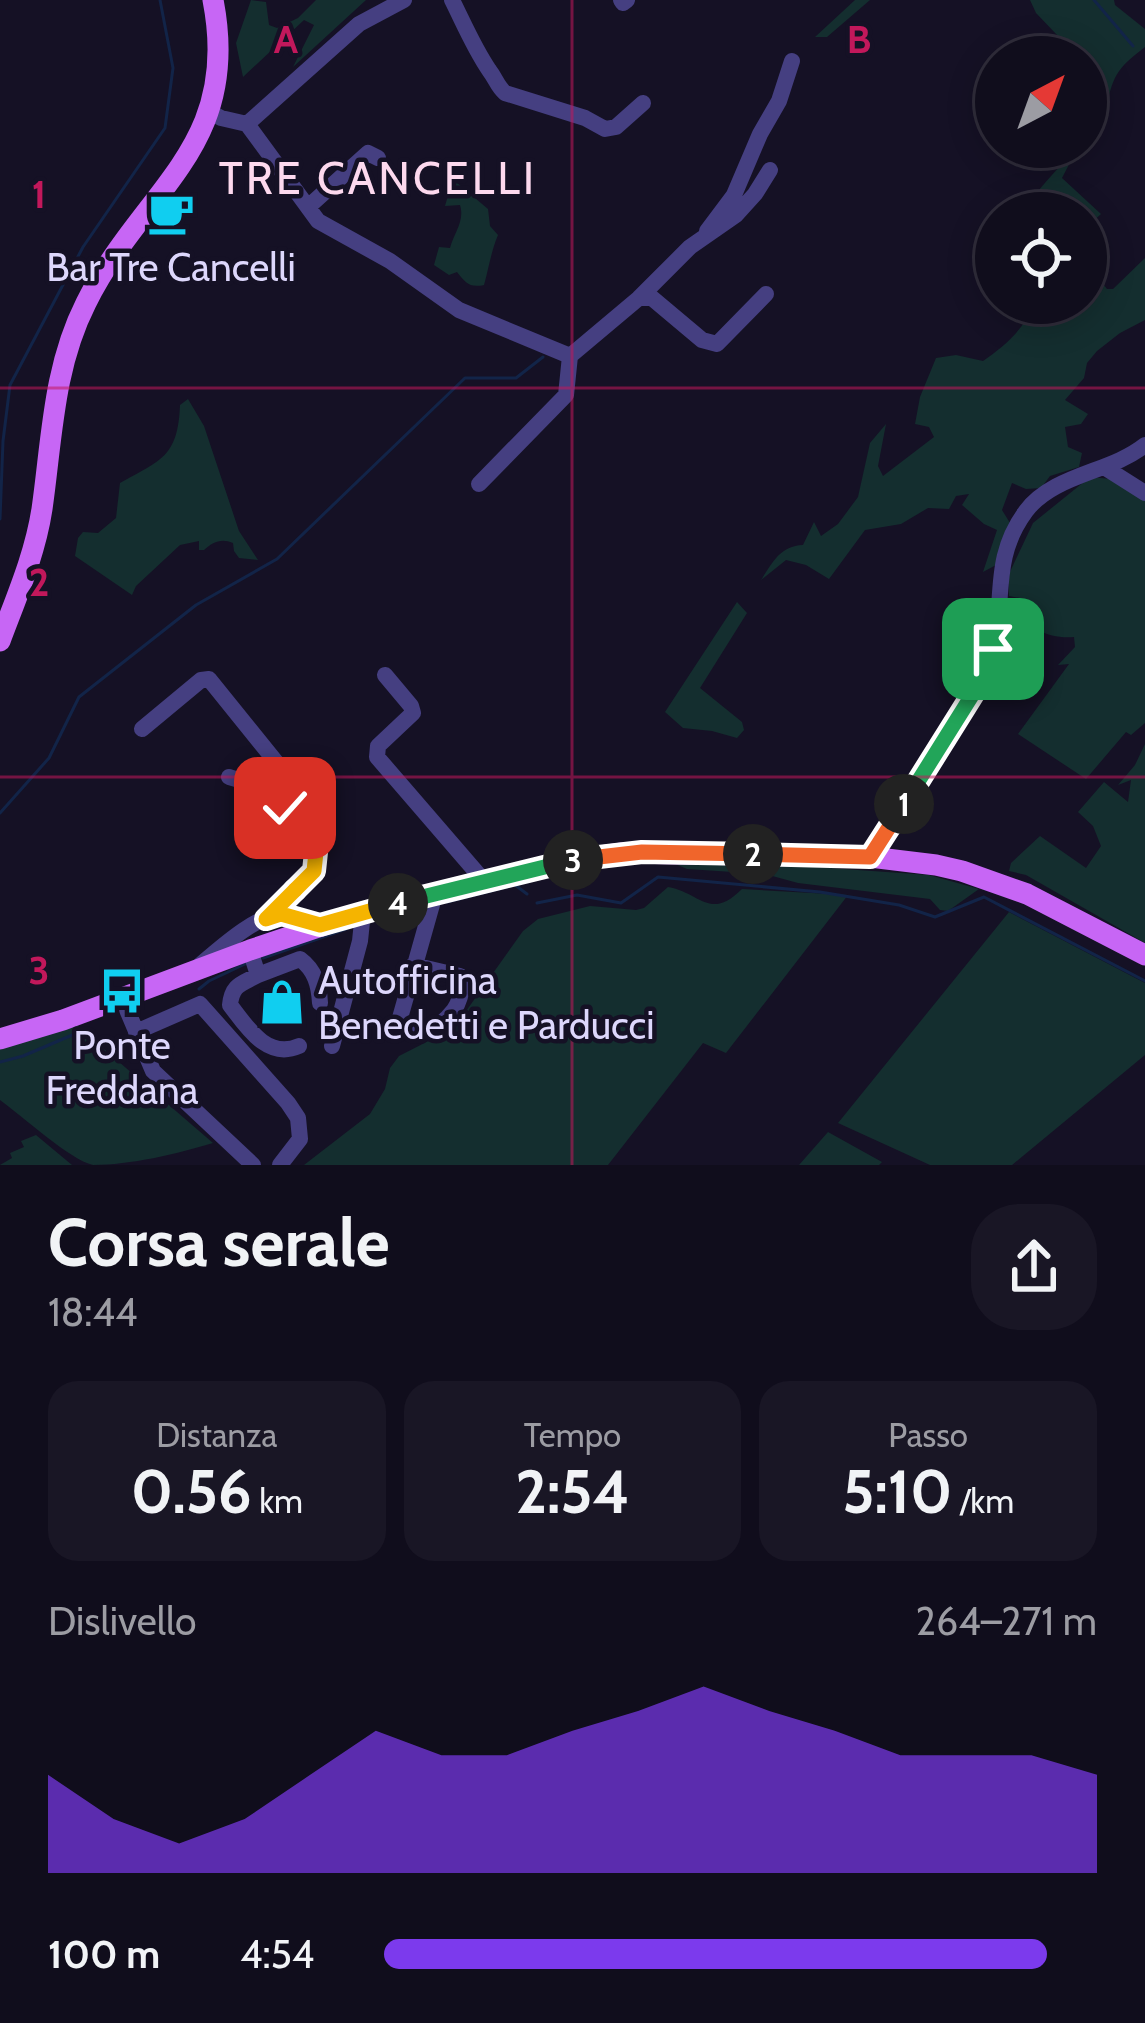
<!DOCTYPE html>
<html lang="it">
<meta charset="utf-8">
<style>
body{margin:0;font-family:Cabin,sans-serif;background:#191625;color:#f1f3f6;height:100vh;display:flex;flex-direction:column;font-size:45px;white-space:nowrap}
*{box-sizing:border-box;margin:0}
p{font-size:39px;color:#9c9ca3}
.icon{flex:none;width:66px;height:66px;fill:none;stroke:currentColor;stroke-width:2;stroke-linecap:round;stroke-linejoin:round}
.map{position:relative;height:1165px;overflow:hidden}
.panel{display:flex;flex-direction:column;background:#100d1c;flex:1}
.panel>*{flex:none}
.needle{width:78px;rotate:41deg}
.controls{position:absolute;left:975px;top:36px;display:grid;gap:24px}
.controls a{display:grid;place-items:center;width:132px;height:132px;border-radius:50%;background:#100d1c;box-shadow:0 6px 30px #0003,0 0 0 3px #302d3b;font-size:60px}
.pin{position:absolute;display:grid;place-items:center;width:102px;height:102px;color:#fff;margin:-51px;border-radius:24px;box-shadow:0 6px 18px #0006}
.km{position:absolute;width:60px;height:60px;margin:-30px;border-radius:50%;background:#222;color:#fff;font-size:33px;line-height:60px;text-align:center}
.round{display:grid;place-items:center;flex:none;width:126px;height:126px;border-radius:48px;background:#191625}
.headline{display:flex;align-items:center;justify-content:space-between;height:204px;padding:0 48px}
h1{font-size:66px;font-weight:700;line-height:90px}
.metrics{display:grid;grid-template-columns:repeat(3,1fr);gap:18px;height:204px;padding:12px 48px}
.metrics div{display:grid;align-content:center;border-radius:30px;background:#191625;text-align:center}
.metrics b{font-size:60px;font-weight:700}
.metrics small{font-size:33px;font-weight:400}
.metrics p{font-size:33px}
.chart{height:336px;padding:24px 48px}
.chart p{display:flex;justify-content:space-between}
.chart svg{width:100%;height:216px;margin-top:12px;fill:#7c3aed;opacity:.7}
ul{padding:0 48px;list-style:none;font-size:39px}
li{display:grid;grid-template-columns:192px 144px 1fr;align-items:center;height:90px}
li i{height:30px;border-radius:15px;background:#7c3aed}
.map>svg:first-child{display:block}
.green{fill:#142e2f}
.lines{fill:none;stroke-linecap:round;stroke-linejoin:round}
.stream{stroke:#122448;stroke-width:3}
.minor{stroke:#453f81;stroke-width:16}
.major{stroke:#c766f5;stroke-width:21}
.split-1-casing{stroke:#fff;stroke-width:24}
.split-2-casing{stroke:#fff;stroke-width:24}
.split-3-casing{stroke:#fff;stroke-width:24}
.split-4-casing{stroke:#fff;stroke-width:24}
.split-5-casing{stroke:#fff;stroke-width:24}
.split-6-casing{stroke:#fff;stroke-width:24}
.split-1{stroke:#22a559;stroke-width:15}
.split-2{stroke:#f0652b;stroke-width:15}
.split-3{stroke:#f0652b;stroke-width:15}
.split-4{stroke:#22a559;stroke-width:15}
.split-5{stroke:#f5b400;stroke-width:15}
.split-6{stroke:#f5b400;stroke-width:15}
.grid{fill:none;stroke:#c2185b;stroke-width:3;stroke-opacity:0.55}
.labels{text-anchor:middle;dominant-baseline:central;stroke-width:9;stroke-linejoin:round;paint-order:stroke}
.poi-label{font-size:39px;fill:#ddd7fc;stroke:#151125}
.quarter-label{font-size:45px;letter-spacing:3px;fill:#fdd9ee;stroke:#151125}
.grid-label{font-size:39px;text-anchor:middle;font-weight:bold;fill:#c2185b;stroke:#151125;stroke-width:9;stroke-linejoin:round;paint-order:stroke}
</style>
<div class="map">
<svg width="1145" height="1165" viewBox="0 0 1145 1165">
<rect width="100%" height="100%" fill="#151125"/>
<path class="green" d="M 251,0 L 266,2 L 269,25 L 277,28 L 298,18 L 316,0 L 366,0 L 293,67 L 314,25 L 304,20 L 243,77 L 236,43 Z
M 855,0 L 870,0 L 827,37 L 815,37 Z
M 1030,0 L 1114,0 L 1115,5 L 1145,29 L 1145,47 C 1115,70 1113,76 1105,113 L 1091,119 C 1103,99 1102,83 1086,66 L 1086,57 L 1078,57 L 1036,13 Z
M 1078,147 L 1062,178 L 1101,214 L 1088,226 L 1086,213 L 1058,213 L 1044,207 L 1040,213 L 1022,213 C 1040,186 1057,170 1078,147 Z
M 456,182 L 488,209 L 490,226 L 498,235 C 491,252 489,267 484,285 C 469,288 466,283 457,272 L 449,275 L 434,265 L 439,247 L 450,248 C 454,233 465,221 460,205 L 445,206 L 451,185 Z
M 1145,258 L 1145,320 L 1120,333 L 1097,351 L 1087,363 L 1084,378 L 1065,400 L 1088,414 L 1081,424 L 1065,427 L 1068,447 L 1082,453 L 1079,467 L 1050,476 L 1041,488 L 1026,489 L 1012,483 L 1002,510 L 1010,523 L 996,565 L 983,572 L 997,530 L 984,524 L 962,505 L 969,494 L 956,496 L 949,509 L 928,508 L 901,524 L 865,530 L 829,579 L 806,565 L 786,560 L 761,580 C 773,562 780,546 803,545 L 814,522 L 821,536 L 838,524 L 858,497 L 870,443 L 886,424 L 878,466 L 883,476 L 934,437 L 929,427 L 915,424 L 920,397 L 936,358 L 956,355 L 983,361 C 1006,345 1024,329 1035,303 L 1086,303 L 1086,278 L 1097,276 L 1107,289 L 1113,289 Z
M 188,399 L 204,426 L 239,531 L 258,560 L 239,558 L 234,551 L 233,543 C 221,538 213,542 204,550 L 199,550 L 199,541 L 180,545 L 136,586 L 132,595 L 75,556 L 78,538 L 83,532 L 98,533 L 116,518 L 120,483 C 161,460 178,457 180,405 Z
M 1090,477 L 1111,479 L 1145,499 L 1145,723 L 1131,735 L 1126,732 L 1086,779 L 1018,734 L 1069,664 L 1058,665 L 1075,647 L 1074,637 C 1050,639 1029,630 1018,609 L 1023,603 L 1020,598 L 1009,596 L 1008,576 L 1033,523 Z
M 737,602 L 747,613 L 700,688 L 742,722 L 744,730 L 737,738 L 712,731 L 683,728 L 665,712 Z
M 1145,744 L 1145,943 L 1026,875 L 1009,871 L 1011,863 L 1040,836 L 1086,868 L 1101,846 L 1093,826 L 1078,812 L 1104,782 L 1128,802 L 1131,780 L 1118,785 L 1135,765 Z
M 673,863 L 760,863 L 929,875 L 979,889 L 948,911 L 940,910 L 930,899 L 798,883 L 765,874 L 687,869 Z
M 668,887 C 701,893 710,921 742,889 L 848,895 L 726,1053 L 703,1043 L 608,1165 L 304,1165 L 370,1114 L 385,1089 L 390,1068 L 399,1056 L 454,1028 L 523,931 L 538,919 L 590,906 L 636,910 L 644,908 Z
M 1009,912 L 1145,983 L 1145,1055 L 1012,1165 L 930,1165 L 838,1123 Z
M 75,1024 L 213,1143 C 177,1154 130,1165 93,1165 C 70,1160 21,1115 0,1100 L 0,1047 Z
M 828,1132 L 882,1162 L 879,1165 L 799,1165 Z
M 36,1135 L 72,1165 L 0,1165 L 12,1158 L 10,1153 L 24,1147 L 21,1141 Z"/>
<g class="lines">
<path class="stream" d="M 1094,0 L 1133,46
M 0,519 L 3,441 L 10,385 L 83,247 L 165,128 L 173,68 L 160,0
M 0,813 L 49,758 L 79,697 L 196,605 L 277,559 L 465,378 L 516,378 L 543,357
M 447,902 L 515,885 L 527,894
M 537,903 L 577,895 L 621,903 L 658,877 L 820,892 L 899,905 L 935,917 L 984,897 L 1145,981
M 263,958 L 346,929
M 199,989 L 209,981 L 245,964
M 0,1062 L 23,1056 L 77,1033"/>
<path class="minor" d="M 452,0 C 464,24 474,48 489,70 C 496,79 497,86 505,93 L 585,118 L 605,129 L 616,127 L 643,103
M 621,0 L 623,3 L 627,0
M 210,112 L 221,118 L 247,124 L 318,221 L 390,261 L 459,310 L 570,356 L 566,395 L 479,484
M 247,124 L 359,24 L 404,0
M 308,207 L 368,153 L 378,158
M 707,231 L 734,195 L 760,134 L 779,101 L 792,61
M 639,298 L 652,298 L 702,340 L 717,344 L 766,294
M 570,356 L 639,298 L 690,247 L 736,215 L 755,194 L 770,170
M 1104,467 L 1145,493
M 385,675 L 411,706 L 413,713 L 378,746 L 377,757 L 484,881
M 142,729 L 201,680 L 209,679 L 293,783 C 298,797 299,804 292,816
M 229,777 C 274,789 293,812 316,852 L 314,871 L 266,919
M 870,857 C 897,816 923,774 949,733 C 963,710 981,687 990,661 C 1008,608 988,562 1026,511 C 1054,474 1110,473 1145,445
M 250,950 L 258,975 L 300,959 C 315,970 319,985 320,1003
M 200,965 C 219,949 257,914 282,914 C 294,914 309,922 320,925
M 413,965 L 460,976 L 463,981 C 462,991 460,1001 454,1010 C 440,1028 411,1048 400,1018 L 435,894
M 258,975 C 242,984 232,984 230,1005 C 247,1027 267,1060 299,1046
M 122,998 L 153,1071 L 253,1165
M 136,1032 L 200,1004 L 288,1103 L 298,1118 L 300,1139 L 280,1165
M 332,1046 L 360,941 L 363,912"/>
<path class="major" d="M 0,641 C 16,598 35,555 42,509 C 52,439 53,368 86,303 C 143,188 242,148 213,0
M 0,1039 L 63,1020 L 250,950 L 363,912 L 565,861 L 622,853 L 870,857 L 936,865 L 962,871 L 1027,894 L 1145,955"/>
</g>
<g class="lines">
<g class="split-1-casing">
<path id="split-1" d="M 904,804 L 981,681 L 993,649"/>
</g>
<g class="split-2-casing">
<path id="split-2" d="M 753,854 L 870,857 L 904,804"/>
</g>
<g class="split-3-casing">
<path id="split-3" d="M 573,860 L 642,852 L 753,854"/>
</g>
<g class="split-4-casing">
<path id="split-4" d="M 398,903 L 573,860"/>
</g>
<g class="split-5-casing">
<path id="split-5" d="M 295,890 L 266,919 L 281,914 L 320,925 L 398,903"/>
</g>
<g class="split-6-casing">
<path id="split-6" d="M 285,808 L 316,852 L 314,871 L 295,890"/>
</g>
<use href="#split-1" class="split-1"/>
<use href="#split-2" class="split-2"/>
<use href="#split-3" class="split-3"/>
<use href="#split-4" class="split-4"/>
<use href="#split-5" class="split-5"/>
<use href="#split-6" class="split-6"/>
</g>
<path class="grid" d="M 572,0 L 572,1165M 0,388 L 1145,388M 0,777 L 1145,777"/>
<defs>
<g id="cafe-bare" transform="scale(3.6)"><path d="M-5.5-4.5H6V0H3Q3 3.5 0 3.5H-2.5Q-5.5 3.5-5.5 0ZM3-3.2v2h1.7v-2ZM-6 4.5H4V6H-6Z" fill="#10cef0" stroke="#151125" stroke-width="2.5" paint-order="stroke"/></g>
<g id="bus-bare" transform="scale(3.6)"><path d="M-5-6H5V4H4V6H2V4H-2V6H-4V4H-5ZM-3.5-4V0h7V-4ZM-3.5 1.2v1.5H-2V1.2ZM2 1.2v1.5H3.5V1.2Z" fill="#10cef0" stroke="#151125" stroke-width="2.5" paint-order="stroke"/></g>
<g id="shop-bare" transform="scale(3.6)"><path d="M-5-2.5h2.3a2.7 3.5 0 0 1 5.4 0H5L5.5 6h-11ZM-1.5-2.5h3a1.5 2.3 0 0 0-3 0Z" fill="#10cef0" stroke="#151125" stroke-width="2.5" paint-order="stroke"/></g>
</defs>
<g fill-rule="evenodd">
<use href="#cafe-bare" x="171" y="213"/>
<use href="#bus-bare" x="122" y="991"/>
<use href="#shop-bare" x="282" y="1002"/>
</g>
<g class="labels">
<g class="poi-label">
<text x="171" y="267">Bar Tre Cancelli</text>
<text x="318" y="980" text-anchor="start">Autofficina<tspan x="318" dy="45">Benedetti e Parducci</tspan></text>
<text x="122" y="1045">Ponte<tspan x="122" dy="45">Freddana</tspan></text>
</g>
<g class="quarter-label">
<text x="378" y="178">TRE CANCELLI</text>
</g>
</g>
<g class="grid-label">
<text x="286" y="53">A</text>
<text x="859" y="53">B</text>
<text x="39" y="208">1</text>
<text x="39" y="596">2</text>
<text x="39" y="984">3</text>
</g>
</svg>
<div class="controls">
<a><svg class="needle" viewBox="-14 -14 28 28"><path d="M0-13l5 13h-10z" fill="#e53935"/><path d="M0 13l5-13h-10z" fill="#9c9ca3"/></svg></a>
<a><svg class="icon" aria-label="locate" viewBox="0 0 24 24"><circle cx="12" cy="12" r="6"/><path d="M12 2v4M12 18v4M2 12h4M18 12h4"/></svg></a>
</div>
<div class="pin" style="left:993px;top:649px;background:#1e9e55"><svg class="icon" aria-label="arrive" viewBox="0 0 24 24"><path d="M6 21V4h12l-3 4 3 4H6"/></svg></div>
<div class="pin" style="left:285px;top:808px;background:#d93025"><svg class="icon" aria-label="check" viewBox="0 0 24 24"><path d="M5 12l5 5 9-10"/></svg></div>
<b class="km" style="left:904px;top:804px">1</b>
<b class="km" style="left:753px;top:854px">2</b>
<b class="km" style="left:573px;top:860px">3</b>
<b class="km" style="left:398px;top:903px">4</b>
</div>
<section class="panel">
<div class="headline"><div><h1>Corsa serale</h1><p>18:44</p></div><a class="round"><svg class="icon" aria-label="share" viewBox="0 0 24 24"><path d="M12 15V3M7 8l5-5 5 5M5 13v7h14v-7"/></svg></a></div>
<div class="metrics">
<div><p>Distanza</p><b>0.56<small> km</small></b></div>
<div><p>Tempo</p><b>2:54</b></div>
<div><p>Passo</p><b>5:10<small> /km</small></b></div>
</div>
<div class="chart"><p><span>Dislivello</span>264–271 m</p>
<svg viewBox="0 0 160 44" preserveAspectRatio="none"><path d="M0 44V24L10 33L20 38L30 33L40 24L50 15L60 20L70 20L80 15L90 11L100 6L110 11L120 15L130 20L140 20L150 20L160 24V44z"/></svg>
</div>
<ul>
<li><b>100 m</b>4:54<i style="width:93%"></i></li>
</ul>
</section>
